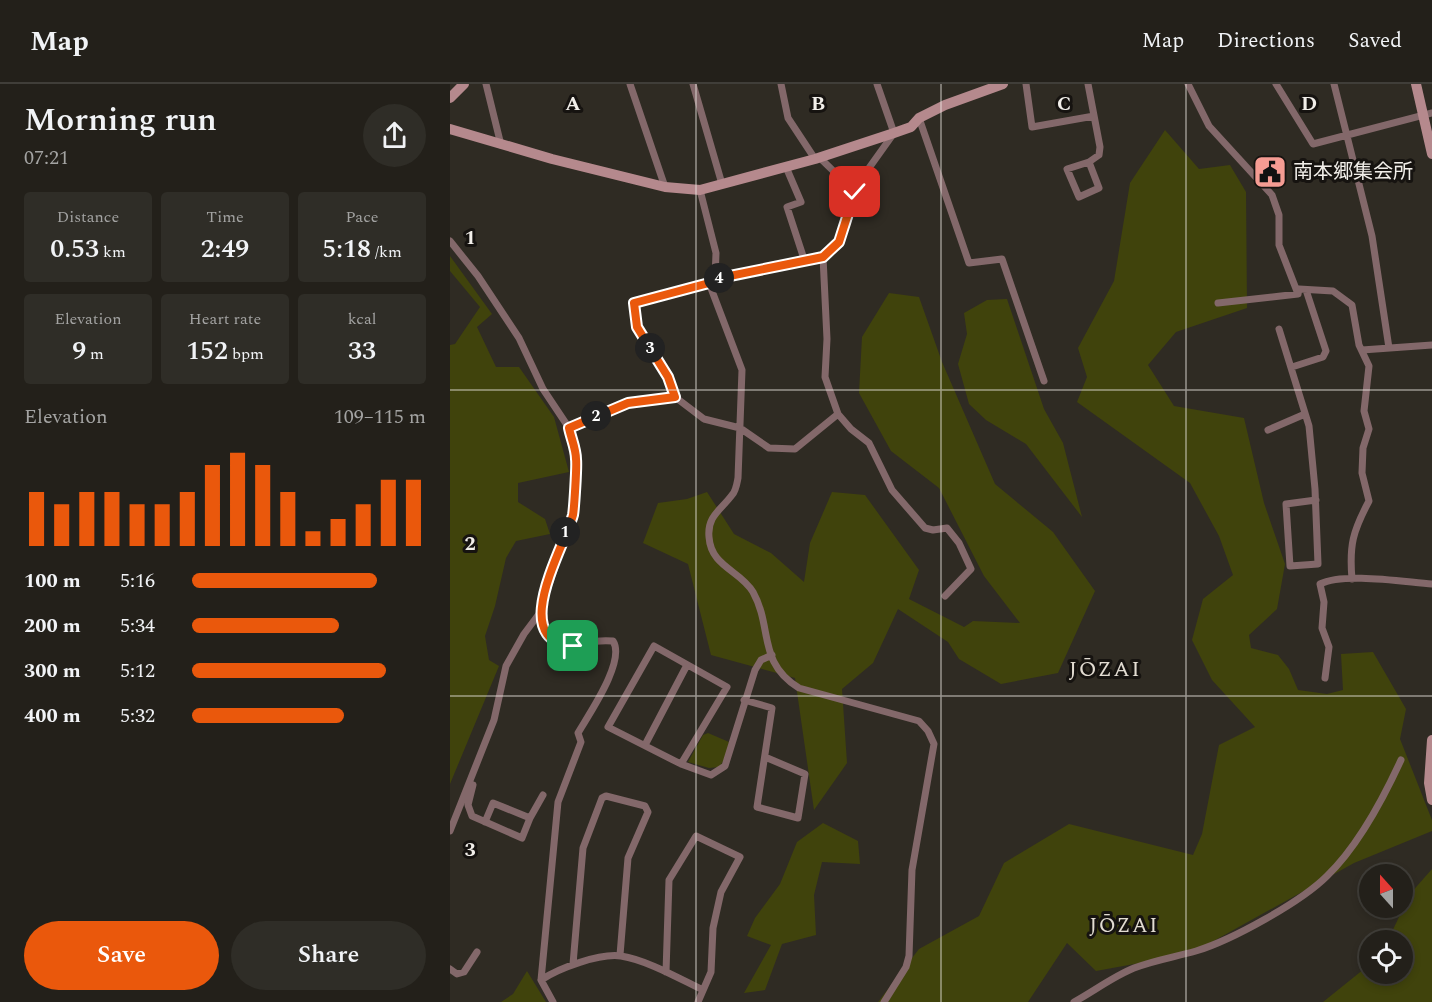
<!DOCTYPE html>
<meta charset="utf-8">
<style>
body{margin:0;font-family:Spectral,"Noto Sans JP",serif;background:#2f2d27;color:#f1f3f6;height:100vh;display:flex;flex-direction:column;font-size:22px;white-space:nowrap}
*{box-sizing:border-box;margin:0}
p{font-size:20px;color:#a3a3a2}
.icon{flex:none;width:33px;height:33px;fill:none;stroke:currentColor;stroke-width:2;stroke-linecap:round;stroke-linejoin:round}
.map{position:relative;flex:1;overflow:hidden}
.details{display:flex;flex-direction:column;background:#23201a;width:450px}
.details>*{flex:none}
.needle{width:39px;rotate:339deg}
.controls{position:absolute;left:909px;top:780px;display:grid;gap:12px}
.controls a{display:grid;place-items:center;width:54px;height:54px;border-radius:50%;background:#23201a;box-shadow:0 3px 9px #0003,0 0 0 2px #403e39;font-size:30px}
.pin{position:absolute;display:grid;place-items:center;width:51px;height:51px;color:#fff;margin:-26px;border-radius:12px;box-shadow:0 3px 9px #0006}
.km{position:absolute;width:30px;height:30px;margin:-15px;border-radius:50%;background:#222;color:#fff;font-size:16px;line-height:30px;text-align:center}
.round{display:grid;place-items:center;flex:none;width:63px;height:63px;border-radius:32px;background:#2f2d27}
.head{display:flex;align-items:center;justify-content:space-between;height:102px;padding:0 24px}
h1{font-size:33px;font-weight:600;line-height:45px}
.stats{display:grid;grid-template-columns:repeat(3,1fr);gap:9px;height:102px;padding:6px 24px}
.stats div{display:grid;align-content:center;border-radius:6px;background:#2f2d27;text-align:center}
.stats b{font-size:26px;font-weight:600}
.stats small{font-size:16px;font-weight:400}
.stats p{font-size:16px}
.chart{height:168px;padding:12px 24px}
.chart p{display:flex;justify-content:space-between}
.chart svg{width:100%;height:108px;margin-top:6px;stroke:#ea580c;stroke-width:6}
.primary-button{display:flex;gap:12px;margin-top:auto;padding:12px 24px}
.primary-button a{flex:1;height:69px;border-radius:36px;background:#ea580c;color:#fff;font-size:24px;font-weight:600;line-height:69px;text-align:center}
.primary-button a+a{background:#2f2d27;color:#f1f3f6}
ul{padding:0 24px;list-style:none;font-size:20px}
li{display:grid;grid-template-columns:96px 72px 1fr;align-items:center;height:45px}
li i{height:15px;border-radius:8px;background:#ea580c}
header{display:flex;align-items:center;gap:36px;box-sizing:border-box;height:84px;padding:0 30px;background:#23201a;border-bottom:2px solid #403e39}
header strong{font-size:28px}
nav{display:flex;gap:33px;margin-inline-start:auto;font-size:21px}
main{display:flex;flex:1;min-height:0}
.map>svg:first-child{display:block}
.green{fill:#40430c}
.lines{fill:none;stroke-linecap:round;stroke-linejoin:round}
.street{stroke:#83686a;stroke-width:7}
.secondary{stroke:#b5898d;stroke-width:10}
.route-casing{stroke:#fff;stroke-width:12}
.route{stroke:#ea580c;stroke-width:8}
.grid{fill:none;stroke:#f2efea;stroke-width:1.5;stroke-opacity:0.55}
.labels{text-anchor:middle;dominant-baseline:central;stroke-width:6;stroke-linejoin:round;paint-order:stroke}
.poi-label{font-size:20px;fill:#f2efea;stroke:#161310;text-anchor:start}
.neighbourhood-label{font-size:21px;letter-spacing:1.5px;fill:#e2dcd2;stroke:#161310}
.quarter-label{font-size:22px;letter-spacing:1.5px;fill:#e2dcd2;stroke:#161310}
.grid-label{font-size:20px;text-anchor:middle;font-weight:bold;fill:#f2efea;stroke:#161310;stroke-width:6;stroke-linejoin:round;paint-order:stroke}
</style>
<header>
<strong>Map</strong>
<nav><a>Map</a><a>Directions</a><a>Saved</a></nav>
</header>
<main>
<section class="details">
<div class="head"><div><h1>Morning run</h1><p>07:21</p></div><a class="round"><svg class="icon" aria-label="share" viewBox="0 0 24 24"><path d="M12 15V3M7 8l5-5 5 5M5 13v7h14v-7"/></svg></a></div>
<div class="stats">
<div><p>Distance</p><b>0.53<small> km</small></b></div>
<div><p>Time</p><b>2:49</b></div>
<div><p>Pace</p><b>5:18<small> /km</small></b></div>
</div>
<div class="stats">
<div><p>Elevation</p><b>9<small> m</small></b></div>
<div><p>Heart rate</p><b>152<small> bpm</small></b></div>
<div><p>kcal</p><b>33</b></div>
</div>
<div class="chart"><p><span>Elevation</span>109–115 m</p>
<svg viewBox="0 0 160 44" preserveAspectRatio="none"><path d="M5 44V22M15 44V27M25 44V22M35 44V22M45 44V27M55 44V27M65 44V22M75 44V11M85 44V6M95 44V11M105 44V22M115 44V38M125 44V33M135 44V27M145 44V17M155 44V17"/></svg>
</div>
<ul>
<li><b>100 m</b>5:16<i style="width:79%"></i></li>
<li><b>200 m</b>5:34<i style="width:63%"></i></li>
<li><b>300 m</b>5:12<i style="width:83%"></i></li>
<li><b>400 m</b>5:32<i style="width:65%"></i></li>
</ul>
<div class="primary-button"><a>Save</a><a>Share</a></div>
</section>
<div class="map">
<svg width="982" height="918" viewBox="0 0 982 918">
<rect width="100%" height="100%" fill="#2f2b23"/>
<path class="green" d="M 715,46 L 749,85 L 780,81 L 796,108 L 797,224 L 726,248 L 698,281 L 724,322 L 794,334 L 814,419 L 835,480 L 827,525 L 799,551 L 801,564 L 828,571 L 839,585 L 848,606 L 877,610 L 893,606 L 891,570 L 923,568 L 956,625 L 950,655 L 982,736 L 982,747 L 904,779 L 733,874 L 706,876 L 646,887 L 617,859 L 578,918 L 428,918 L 469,865 L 529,832 L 554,779 L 619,740 L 743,771 L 752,750 L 769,661 L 805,643 L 762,596 L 742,556 L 753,515 L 783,491 L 769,452 L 740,399 L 627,318 L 637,293 L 628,264 L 664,197 L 680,99 Z
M 0,172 L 42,230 L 27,243 L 46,283 L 69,283 L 104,333 L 119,388 L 68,399 L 68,418 L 95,435 L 100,450 L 66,457 L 56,474 L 45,522 L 35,552 L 39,576 L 49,582 L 0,700 L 0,261 L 5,260 L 30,223 L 0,187 Z
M 439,209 L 469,213 L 492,278 L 545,400 L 603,448 L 645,507 L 608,589 L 551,600 L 509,575 L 498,558 L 448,525 L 423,579 L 392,605 L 397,679 L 364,726 L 345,594 L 261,571 L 238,480 L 193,459 L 208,419 L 237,415 L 257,408 L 284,450 L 321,469 L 354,498 L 360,459 L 382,408 L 415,411 L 469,486 L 459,515 L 514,543 L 523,537 L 570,539 L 534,492 L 489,404 L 441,367 L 409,309 L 412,253 Z
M 557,215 L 594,325 L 613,359 L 632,433 L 576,360 L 536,336 L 519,320 L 508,280 L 517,250 L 514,229 L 537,216 Z
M 258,649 L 279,658 L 275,675 L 269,683 L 259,684 L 238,678 L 253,651 Z
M 373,739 L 408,757 L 410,780 L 372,778 L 364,811 L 366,851 L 332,860 L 315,906 L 294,909 L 321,861 L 297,852 L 305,834 L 330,800 L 347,758 Z
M 982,785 L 982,918 L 873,918 L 919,881 L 920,890 L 952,890 L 952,856 L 938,856 L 960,810 Z
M 77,887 L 96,918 L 51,918 L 63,910 Z"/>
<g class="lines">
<path class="street" d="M 36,0 L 51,61
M 180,0 L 215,103
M 243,0 L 272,100
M 331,0 L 338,34 L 365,75
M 576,0 L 582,43 L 644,32
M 638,0 L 650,63 L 649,71 L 639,78 L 617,85 L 629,113 L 649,104 L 639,78
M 738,0 L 759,42 L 822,111 L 829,131 L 829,161 L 848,210
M 826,0 L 863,60 L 982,29
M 884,0 L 922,152 L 939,264
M 469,34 L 519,179 L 552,175 L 594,297
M 370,74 L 405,108
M 336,83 L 351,118 L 337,123 L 354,175
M 250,106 L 266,169 L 265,195
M 0,157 L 28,192 L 69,254 L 93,305 L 119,344 L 126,375 L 123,430 L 89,530 L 74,550 L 56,582 L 44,636 L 0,747
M 373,173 L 377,255 L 375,293 L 388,330 L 401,345 L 419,359 L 442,406 L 475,444 L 483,446 L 497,444 L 509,459 L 521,485 L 495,512
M 259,199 L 292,286 L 288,394 C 287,399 286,407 282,411 C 271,426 257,432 259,453 C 261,483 290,486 303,508 C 323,544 307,578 349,604 L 469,637 L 478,647 L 484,660 L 462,786 L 459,872 L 456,883 L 434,918
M 768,219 L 848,210 L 849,205 L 883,207 L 902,221 L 909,261 L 919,282 L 914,327 L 919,345 L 913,364 L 912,389 L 919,417 C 903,447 899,461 902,495
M 829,245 L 859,342 L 865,405 L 868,480 L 840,482 L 836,420 L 866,416
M 912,266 L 982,261
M 842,283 L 873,273 L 876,267 L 856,206
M 225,313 L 254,335 L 290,344 L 319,364 L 345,365 L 388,330
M 119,344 L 178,319 L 225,313 L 218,293 L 187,243 L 184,219 L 259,199 L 265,195 L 373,173 L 389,158 L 409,98 L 444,49 L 427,0
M 818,346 L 855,330
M 89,530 C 104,578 128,553 163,557 C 176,577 139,630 128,649 L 131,658 L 108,718 L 91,896 L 103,918
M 875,594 L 879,563 L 872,544 L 874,518 L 870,500 C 894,488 954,498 982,500
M 294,616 L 322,624 L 307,723 L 348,734 L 355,690 L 315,673
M 195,661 L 237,581
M 231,680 L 277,603 L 204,562 L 158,643 L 231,680 L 261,691 L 275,682 L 305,586 L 311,576 L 322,571
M 23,701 L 18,721 L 22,732 L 72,754 L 80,734 L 43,719 L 35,738
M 80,734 L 93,711
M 123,880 L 133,764 L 152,714 L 156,712 L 195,722 L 198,728 L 178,774 L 170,871
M 0,885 L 7,890 L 14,888 L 27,868
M 216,888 L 219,796 L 246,752 L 290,773 L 271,808 L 263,844 L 261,888 L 248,918
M 91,896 C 109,884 150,869 171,872 C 197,876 230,895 253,906
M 624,918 C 644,907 664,892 684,884 C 705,876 725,873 746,867 C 782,856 851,818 877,792 C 907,763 934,713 951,676"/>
<path class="secondary" d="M 966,0 L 982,70
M 0,14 L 14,0
M 0,45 L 102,75 L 215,103 L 250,106 L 365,75 L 444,49 L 461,43 L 469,34 L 495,21 L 553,0
M 982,656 L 979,699 L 982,716"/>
</g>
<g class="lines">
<g class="route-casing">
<path id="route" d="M 123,562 C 57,557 114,464 123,431 C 124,426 127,382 126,375 C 126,365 121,354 119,344 L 178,319 L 225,313 L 218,293 L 187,243 L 184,219 L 259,199 L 265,195 L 373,173 L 389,158 L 405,108"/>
</g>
<use href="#route" class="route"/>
</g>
<path class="grid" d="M 246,0 L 246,918M 491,0 L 491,918M 736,0 L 736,918M 0,306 L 982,306M 0,612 L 982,612"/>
<defs>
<g id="civic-square" transform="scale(1.725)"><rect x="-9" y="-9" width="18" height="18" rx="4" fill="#f59c93" stroke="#161310"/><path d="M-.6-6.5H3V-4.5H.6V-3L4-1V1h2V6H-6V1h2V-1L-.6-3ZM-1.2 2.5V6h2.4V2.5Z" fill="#111"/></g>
</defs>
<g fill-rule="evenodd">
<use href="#civic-square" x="820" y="88"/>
</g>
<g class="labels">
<g class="poi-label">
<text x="843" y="88">南本郷集会所</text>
</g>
<g class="neighbourhood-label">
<text x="674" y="842">JŌZAI</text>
</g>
<g class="quarter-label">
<text x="655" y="585">JŌZAI</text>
</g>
</g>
<g class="grid-label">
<text x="123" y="26">A</text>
<text x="368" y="26">B</text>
<text x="614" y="26">C</text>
<text x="859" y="26">D</text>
<text x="20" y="160">1</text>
<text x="20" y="466">2</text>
<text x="20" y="772">3</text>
</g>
</svg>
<div class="controls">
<a><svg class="needle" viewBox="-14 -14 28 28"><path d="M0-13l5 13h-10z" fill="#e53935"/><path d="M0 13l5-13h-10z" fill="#a3a3a2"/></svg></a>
<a><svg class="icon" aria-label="locate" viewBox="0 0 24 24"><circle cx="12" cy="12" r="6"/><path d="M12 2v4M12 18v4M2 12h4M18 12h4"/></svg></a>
</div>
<div class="pin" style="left:123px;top:562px;background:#1e9e55"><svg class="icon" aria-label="arrive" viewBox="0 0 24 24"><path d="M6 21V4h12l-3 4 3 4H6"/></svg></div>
<div class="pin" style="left:405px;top:108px;background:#d93025"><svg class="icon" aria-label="check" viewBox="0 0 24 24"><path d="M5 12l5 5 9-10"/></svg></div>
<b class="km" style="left:115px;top:448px">1</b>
<b class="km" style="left:146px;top:332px">2</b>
<b class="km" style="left:200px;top:264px">3</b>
<b class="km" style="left:269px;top:194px">4</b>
</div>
</main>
